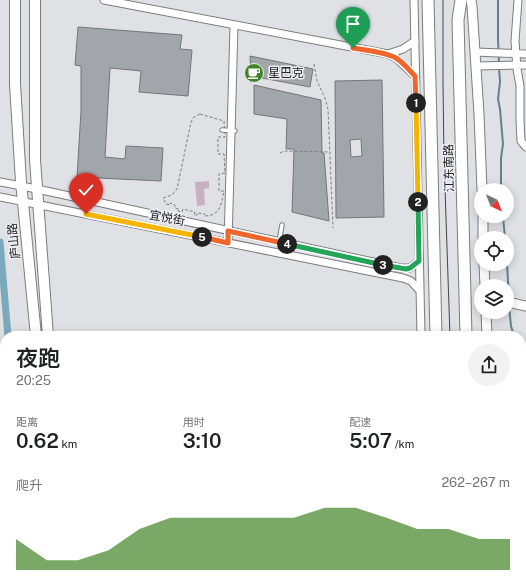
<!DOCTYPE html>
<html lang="zh">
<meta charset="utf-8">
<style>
body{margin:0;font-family:"Public Sans","Noto Sans SC",sans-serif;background:#f2f2f2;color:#202124;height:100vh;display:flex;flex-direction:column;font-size:15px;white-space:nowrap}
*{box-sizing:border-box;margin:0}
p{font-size:13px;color:#757577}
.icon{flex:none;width:22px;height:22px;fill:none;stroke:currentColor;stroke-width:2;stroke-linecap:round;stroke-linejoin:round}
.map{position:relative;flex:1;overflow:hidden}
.drawer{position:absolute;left:0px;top:331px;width:526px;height:256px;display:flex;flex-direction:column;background:#fff;border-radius:16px 16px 0 0;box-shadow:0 2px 10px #0003}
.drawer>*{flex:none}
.needle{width:26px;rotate:137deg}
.tools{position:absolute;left:474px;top:183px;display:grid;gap:8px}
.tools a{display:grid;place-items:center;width:40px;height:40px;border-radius:50%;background:#fff;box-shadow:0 2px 10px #0003;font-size:20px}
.pin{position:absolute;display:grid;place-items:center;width:34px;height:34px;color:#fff;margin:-41px -17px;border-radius:50% 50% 50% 0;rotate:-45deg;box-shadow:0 0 4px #0007}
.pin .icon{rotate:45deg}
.km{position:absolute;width:20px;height:20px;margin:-10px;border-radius:50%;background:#222;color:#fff;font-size:11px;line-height:20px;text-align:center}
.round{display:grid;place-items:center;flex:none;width:42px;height:42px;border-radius:21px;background:#f2f2f2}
.headline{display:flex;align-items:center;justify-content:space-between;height:68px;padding:0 16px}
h1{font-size:22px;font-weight:600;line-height:30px}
.metrics{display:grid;grid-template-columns:repeat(3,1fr);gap:6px;height:68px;padding:4px 16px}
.metrics div{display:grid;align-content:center}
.metrics b{font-size:20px;font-weight:600}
.metrics small{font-size:11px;font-weight:400}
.metrics p{font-size:11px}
.chart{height:112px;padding:8px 16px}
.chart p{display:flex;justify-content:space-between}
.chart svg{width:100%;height:72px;margin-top:4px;fill:#418427;opacity:.7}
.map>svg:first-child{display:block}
.green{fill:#c9afc2}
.water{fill:#7aaabc;stroke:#60828e}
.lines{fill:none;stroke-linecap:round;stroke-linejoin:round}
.stream{stroke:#60828e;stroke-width:2}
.canal{stroke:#7aaabc;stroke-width:7}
.river{stroke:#7aaabc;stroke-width:12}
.building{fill:#a2a5a9;stroke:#737679;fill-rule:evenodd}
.trunk-tunnel{stroke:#babbbe;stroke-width:12;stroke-dasharray:12 6;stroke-linecap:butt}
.service-casing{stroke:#7d7d81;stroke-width:5.5}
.minor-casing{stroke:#7d7d81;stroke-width:9}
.tertiary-casing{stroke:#7d7d81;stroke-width:11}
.secondary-casing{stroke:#7d7d81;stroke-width:12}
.primary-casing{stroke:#7d7d81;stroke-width:13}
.trunk-casing{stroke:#7d7d81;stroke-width:14}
.path{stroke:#7e7e80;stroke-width:1;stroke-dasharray:3 2;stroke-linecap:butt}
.service{stroke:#fff;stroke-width:3.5}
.minor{stroke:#fff;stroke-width:7}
.tertiary{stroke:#fff;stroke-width:9}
.secondary{stroke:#fff;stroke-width:10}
.primary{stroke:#fff;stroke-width:11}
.trunk{stroke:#fff;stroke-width:12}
.tram{stroke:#454546;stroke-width:1}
.split-1-casing{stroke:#fff;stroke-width:8}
.split-2-casing{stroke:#fff;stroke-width:8}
.split-3-casing{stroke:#fff;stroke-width:8}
.split-4-casing{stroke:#fff;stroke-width:8}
.split-5-casing{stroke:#fff;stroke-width:8}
.split-6-casing{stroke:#fff;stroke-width:8}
.split-1{stroke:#f0652b;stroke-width:5}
.split-2{stroke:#f5b400;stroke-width:5}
.split-3{stroke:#22a559;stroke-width:5}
.split-4{stroke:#22a559;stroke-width:5}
.split-5{stroke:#f0652b;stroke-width:5}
.split-6{stroke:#f5b400;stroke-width:5}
.labels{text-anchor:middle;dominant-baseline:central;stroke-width:3;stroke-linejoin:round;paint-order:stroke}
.poi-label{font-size:12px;fill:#232324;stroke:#edeef3;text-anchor:start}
.street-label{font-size:12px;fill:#232324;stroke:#edeef3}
</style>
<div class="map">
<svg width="526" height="587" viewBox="0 0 526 587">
<rect width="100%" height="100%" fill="#e0e1e5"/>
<path class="green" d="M 209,181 L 209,188 L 204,189 L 205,205 L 197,206 L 195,182 Z"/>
<path class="water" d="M 287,582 L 367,582 L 387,587 L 310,587 Z"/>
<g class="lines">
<path class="stream" d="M 498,0 L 498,38 L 499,63
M 499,68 L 500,82 L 498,99 L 500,109 L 503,144 L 501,158 L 501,190
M 503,216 L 505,238
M 507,264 L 509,299
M 509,306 L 511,326 L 514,336
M 221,582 L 239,587"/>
<path class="canal" d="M 0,242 L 8,336
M 0,385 L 5,380"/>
<path class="river" d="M 20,582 L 21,587"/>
</g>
<path class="building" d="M 78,27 L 182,35 L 180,49 L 192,50 L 188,96 L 139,92 L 141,71 L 110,68 L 105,157 L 125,159 L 126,146 L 163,148 L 161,181 L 77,177 L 81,111 L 81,66 L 75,65 Z
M 250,56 L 313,69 L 310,87 L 251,76 Z
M 382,80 L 384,217 L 336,218 L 335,81 ZM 361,139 L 362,156 L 351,157 L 350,140 Z
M 254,85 L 321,100 L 322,153 L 324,153 L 329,221 L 292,212 L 294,149 L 286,149 L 287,119 L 254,114 Z"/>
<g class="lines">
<path class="trunk-tunnel" d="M 0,443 L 5,444
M 0,459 L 5,461
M 521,559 L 526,560
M 521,574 L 526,575"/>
<g class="service-casing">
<path id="service" d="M 222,130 L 235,131
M 279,242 L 282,225"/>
</g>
<g class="minor-casing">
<path id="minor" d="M 104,0 L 388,54
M 414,0 L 421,336
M 518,0 L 515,41 L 517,69 L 520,86 L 520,120 L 521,141 L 526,147
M 415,41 L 403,49 L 388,54 L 396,58 L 415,76
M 475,52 L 526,54
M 476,66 L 526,65
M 0,182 L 37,189 L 401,268 L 410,268 L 419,261
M 0,197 L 403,278 L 411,281 L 419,290
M 228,243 L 234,25"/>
</g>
<g class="tertiary-casing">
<path id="tertiary" d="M 471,0 L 472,6 L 479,114 L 482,190
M 483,216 L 483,238
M 484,264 L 485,286
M 507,302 L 526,306
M 486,312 L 487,336"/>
</g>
<g class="secondary-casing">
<path id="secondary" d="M 15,0 L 15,84 L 21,182 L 36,336
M 35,0 L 35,160 L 48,336
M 0,415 L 5,413
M 0,482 L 5,485
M 63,582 L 64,587
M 365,582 L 388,587"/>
</g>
<g class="primary-casing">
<path id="primary" d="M 428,0 L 436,336
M 461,0 L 458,20 L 466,336
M 521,504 L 522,505
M 521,525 L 526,526
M 480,582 L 481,587"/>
</g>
<g class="trunk-casing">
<path id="trunk" d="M 436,582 L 441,587"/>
</g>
<path class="path" d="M 314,64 L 317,81 L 325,98 L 328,109 L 333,228
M 200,114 L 224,121 L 225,137 L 218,137 L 218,154 L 224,154 L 225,173 L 219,174 L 219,191 L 224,191 C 221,204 221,216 204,216 L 205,214 L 197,213 L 197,215 L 194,215 L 195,212 L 183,209 L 182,212 L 178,211 L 179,209 L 175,208 L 175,205 L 170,203 L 170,205 L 166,204 L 163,198 L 172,195 L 177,189 L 191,122 L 194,117 Z
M 280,153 L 284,151 L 329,152"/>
<use href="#service" class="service"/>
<use href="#minor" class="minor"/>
<use href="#tertiary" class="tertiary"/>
<use href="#secondary" class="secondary"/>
<use href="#primary" class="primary"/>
<use href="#trunk" class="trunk"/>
<path class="tram" d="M 443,0 L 443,84 L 444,159 L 450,336
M 460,582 L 460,587
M 467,582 L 467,587"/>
</g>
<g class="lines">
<g class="split-1-casing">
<path id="split-1" d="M 353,48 C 365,50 386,52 396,58 C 404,63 409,70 415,76 L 416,103"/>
</g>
<g class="split-2-casing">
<path id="split-2" d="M 416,103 L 418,202"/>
</g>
<g class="split-3-casing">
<path id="split-3" d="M 383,265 L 406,269 L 410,268 L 419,261 L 418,202"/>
</g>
<g class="split-4-casing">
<path id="split-4" d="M 287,244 L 383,265"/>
</g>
<g class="split-5-casing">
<path id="split-5" d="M 202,237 L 228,243 L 228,231 L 287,244"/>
</g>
<g class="split-6-casing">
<path id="split-6" d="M 86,214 L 202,237"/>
</g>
<use href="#split-1" class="split-1"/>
<use href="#split-2" class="split-2"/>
<use href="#split-3" class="split-3"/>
<use href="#split-4" class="split-4"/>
<use href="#split-5" class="split-5"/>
<use href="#split-6" class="split-6"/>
</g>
<defs>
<g id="cafe-disc" transform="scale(1)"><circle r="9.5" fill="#418427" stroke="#edeef3"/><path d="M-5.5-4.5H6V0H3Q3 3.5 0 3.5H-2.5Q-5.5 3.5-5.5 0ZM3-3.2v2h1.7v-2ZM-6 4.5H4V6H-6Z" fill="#fff"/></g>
</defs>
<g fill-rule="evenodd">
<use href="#cafe-disc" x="254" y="73"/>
</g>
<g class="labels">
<g class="poi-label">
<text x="268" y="73">星巴克</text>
</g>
<g class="street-label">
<text transform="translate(449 168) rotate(-91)">江东南路</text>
<text transform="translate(167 218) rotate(11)">宜悦街</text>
<text transform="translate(14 241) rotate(-96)">庐山路</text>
</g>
</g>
</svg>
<div class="tools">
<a><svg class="needle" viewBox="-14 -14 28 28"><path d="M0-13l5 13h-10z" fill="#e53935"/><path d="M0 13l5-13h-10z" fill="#757577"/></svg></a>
<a><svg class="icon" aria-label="locate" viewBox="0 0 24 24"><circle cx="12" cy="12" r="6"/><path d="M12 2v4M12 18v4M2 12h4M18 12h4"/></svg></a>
<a><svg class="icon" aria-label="layers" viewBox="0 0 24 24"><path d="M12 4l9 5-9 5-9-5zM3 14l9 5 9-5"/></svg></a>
</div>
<div class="pin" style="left:353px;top:48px;background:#1e9e55"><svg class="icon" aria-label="arrive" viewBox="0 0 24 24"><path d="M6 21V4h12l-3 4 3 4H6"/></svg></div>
<div class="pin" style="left:86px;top:214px;background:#d93025"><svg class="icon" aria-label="check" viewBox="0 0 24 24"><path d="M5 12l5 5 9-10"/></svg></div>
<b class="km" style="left:416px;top:103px">1</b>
<b class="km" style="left:418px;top:202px">2</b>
<b class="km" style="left:383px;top:265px">3</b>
<b class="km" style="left:287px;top:244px">4</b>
<b class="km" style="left:202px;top:237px">5</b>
<section class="drawer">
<div class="headline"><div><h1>夜跑</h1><p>20:25</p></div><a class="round"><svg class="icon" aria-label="share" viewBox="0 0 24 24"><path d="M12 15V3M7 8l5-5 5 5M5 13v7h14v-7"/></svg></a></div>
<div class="metrics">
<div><p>距离</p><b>0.62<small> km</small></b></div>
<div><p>用时</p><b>3:10</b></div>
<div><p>配速</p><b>5:07<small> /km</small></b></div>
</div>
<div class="chart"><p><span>爬升</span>262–267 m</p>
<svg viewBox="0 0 160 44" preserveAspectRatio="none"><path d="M0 44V25L10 38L20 38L30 32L40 19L50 12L60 12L70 12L80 12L90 12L100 6L110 6L120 12L130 19L140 19L150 25L160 25V44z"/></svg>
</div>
</section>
</div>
